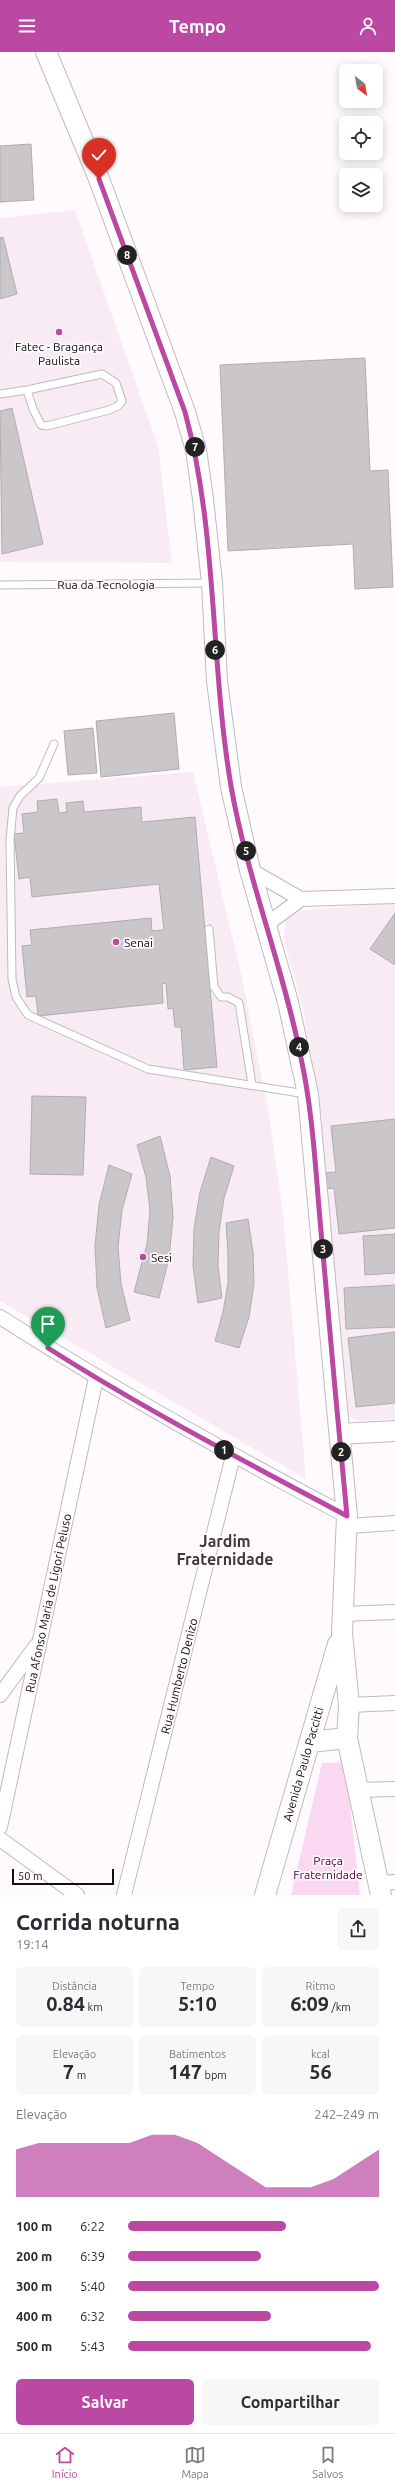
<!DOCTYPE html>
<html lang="pt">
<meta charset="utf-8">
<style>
body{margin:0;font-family:Ubuntu,sans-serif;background:#f7f7f7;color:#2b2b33;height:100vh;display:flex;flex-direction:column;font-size:15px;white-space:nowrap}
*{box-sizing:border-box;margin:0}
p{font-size:13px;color:#7c7c81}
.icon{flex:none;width:22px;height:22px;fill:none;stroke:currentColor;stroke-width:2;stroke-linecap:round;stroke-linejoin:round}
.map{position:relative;height:1843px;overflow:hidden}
.sheet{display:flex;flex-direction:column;background:#fff;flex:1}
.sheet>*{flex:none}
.needle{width:26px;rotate:149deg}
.controls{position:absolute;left:339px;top:12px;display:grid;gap:8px}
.controls a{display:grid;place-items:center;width:44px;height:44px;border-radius:6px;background:#fff;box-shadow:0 2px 10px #0003;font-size:20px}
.scale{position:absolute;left:12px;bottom:10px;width:102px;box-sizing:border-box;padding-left:4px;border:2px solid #121011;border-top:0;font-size:11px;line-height:14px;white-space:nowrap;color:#121011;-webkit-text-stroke:3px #fffafd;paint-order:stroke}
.pin{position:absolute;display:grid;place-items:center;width:34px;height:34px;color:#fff;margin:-41px -17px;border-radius:50% 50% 50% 0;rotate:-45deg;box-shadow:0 0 4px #0007}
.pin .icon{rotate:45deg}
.km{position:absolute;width:20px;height:20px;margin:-10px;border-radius:50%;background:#222;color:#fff;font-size:11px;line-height:20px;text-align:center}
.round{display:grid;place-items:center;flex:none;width:42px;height:42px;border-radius:6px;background:#f7f7f7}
.summary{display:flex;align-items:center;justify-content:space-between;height:68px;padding:0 16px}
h1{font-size:22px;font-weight:700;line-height:30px}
.stats{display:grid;grid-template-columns:repeat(3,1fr);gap:6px;height:68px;padding:4px 16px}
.stats div{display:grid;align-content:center;border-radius:6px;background:#f7f7f7;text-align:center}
.stats b{font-size:20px;font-weight:700}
.stats small{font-size:11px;font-weight:400}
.stats p{font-size:11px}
.chart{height:112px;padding:8px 16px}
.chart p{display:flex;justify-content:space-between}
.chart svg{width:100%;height:72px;margin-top:4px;fill:#bb48a3;opacity:.7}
.primary-button{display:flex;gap:8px;margin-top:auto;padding:8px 16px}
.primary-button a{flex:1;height:46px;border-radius:6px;background:#bb48a3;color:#fff;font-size:16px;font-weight:700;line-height:46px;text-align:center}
.primary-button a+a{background:#f7f7f7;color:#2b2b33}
ul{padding:0 16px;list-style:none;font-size:13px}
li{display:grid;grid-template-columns:64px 48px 1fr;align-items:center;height:30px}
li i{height:10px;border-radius:5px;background:#bb48a3}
header{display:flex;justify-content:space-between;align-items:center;height:52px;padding:0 16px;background:#bb48a3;color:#fff;font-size:18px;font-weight:700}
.tabs{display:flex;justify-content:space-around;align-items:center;height:56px;border-top:1px solid #e1e1e2;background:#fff;font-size:11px;color:#7c7c81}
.tabs a{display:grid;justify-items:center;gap:2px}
.tabs .current{color:#bb48a3}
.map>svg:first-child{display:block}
.built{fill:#f8ebf4}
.green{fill:#fbd8f1}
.building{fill:#cbc6ca;stroke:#b1acb0}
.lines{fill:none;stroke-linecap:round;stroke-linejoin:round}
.lane-casing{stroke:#bfbabe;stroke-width:9}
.street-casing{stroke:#bfbabe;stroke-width:16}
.secondary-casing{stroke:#bfbabe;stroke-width:22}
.lane{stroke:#fff;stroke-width:7}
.street{stroke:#fff;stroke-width:14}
.secondary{stroke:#fff;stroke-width:20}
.route-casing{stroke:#fff;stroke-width:8}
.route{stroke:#bb48a3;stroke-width:5}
.poi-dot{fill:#bb48a3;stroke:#fffafd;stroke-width:1.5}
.labels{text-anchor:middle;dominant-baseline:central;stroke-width:3.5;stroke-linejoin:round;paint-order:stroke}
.poi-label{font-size:12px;fill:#121011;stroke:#fffafd;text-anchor:start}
.street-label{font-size:12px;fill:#121011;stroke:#fffafd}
.park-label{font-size:12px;fill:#4b003f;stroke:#fffafd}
.district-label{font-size:16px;font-weight:bold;fill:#3d393c;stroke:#fffafd}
</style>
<header><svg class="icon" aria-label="menu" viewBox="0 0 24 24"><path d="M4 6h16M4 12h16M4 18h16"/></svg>Tempo<svg class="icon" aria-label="person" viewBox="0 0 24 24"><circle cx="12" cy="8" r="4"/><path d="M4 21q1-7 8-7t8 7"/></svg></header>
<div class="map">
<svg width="395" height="1843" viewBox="0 0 395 1843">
<rect width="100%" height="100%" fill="#fffafd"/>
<path class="built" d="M 75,158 L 158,394 L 172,511 L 0,510 L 0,166 Z
M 193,720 L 242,926 L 269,1062 L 283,1162 L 306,1427 L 0,1249 L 0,735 Z
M 395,851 L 395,1367 L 359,1369 L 349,1365 L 344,1348 L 322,1121 L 322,1066 L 303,957 L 284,889 L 285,867 L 303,858 Z"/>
<path class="green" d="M 345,1710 L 360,1843 L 291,1843 L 322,1711 Z"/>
<path class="building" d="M 31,92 L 34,148 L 0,150 L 0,94 Z
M 3,185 L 17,242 L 0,247 L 0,186 Z
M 365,306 L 370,419 L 388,418 L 393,535 L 355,537 L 353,492 L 228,499 L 220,313 Z
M 12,356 L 43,492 L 2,502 L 0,359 Z
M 174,661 L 179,717 L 101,725 L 96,669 Z
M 93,676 L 97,721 L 68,723 L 64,679 Z
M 57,747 L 59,761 L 67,760 L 66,751 L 83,749 L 84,760 L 141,755 L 142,770 L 195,765 L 217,1015 L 184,1018 L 181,975 L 175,975 L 173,956 L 168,957 L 166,931 L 162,932 L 163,951 L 38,964 L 36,944 L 27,945 L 22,894 L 32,893 L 30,878 L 151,866 L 152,879 L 164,878 L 159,832 L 32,845 L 30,825 L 19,827 L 14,782 L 24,781 L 22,762 L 38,760 L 37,749 Z
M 395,861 L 395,913 L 370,897 Z
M 32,1044 L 86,1045 L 83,1123 L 30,1122 Z
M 395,1067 L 395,1176 L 339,1182 L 334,1136 L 324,1137 L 322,1121 L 336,1120 L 331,1074 Z
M 160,1084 L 170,1124 L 173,1165 L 169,1206 L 159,1246 L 134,1240 L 147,1192 L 150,1158 L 146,1125 L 137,1093 Z
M 211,1105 L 234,1114 L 224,1146 L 219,1179 L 218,1213 L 222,1246 L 198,1251 L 193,1214 L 194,1177 L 200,1140 Z
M 109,1113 L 132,1122 L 122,1158 L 118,1195 L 121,1232 L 130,1268 L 106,1276 L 97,1236 L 95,1194 L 99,1153 Z
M 248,1167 L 253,1200 L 254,1232 L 249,1265 L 239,1296 L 215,1289 L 223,1260 L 228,1231 L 228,1201 L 226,1171 Z
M 395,1182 L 395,1221 L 365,1223 L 363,1184 Z
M 395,1233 L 395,1275 L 346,1277 L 344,1236 Z
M 395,1280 L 395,1351 L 356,1355 L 348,1286 Z"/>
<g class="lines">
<g class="lane-casing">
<path id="lane" d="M 0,342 L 27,338 L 102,322 L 116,331 L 122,349 L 118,354 L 109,358 L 47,374 L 41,373 L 33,357 L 27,338
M 0,533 L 211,531
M 54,692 L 39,726 L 20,744 L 13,756 L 10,787 L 12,927 L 16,945 L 28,963 L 148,1017 L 306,1042
M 209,877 L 214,935 L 221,945 L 228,945 L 239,951 L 252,1032"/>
</g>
<g class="street-casing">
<path id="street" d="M 250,818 L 301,847 L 395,844
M 266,873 L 301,847
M 0,1265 C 113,1337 229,1402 347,1464
M 347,1474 L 395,1471
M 342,1562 L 395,1560
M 0,1643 L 36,1594
M 349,1653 L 395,1651
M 358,1738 L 395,1737
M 0,1775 L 96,1326
M 0,1787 L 77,1843
M 380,1831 L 395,1830
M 124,1843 L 233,1404"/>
</g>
<g class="secondary-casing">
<path id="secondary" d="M 46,0 L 99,127 L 185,360 L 196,398 L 203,447 L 212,531 L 217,629 L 231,735 L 250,818 L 288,950 L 308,1042 L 347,1464 L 342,1581 L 349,1653 L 347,1686 L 381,1843
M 340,1382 L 395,1379
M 310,1690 L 347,1686
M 265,1843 L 338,1592"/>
</g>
<use href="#lane" class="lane"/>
<use href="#street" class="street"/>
<use href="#secondary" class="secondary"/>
</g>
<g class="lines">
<g class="route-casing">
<path id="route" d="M 48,1296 C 144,1357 246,1410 347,1464 C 338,1373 330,1281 322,1190 C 316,1129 314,1066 301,1006 C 283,914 247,826 231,734 C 210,610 218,482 185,360 L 99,127"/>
</g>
<use href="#route" class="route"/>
</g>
<g class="poi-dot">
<circle cx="59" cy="280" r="4"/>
<circle cx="116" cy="890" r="4"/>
<circle cx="143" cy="1205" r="4"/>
</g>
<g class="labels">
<g class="poi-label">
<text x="59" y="294" text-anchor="middle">Fatec - Bragança<tspan x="59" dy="14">Paulista</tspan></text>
<text x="124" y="890">Senai</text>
<text x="151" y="1205">Sesi</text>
</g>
<g class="street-label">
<text x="106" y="532">Rua da Tecnologia</text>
<text transform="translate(48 1551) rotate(-78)">Rua Afonso Maria de Ligori Peluso</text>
<text transform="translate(179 1624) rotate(-76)">Rua Humberto Denizo</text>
<text transform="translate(303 1712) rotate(-74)">Avenida Paulo Paccitti</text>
</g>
<g class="park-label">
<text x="328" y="1808">Praça<tspan x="328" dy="14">Fraternidade</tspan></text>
</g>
<g class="district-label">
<text x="225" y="1489">Jardim<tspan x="225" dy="18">Fraternidade</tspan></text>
</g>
</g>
</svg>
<div class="controls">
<a><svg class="needle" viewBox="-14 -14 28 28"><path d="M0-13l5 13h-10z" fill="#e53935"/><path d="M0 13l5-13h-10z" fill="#7c7c81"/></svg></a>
<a><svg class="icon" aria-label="locate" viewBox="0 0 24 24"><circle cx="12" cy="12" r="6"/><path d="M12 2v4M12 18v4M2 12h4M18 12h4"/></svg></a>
<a><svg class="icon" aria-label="layers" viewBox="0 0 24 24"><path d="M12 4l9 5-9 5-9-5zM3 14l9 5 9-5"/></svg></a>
</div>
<div class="scale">50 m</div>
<div class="pin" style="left:48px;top:1296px;background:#1e9e55"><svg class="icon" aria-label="arrive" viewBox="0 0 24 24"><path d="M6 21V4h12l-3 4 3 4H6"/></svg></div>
<div class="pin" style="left:99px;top:127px;background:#d93025"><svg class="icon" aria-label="check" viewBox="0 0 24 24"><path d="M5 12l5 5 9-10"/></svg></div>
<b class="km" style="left:224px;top:1398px">1</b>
<b class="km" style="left:341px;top:1400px">2</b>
<b class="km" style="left:323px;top:1197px">3</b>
<b class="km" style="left:299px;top:995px">4</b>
<b class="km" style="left:246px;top:799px">5</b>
<b class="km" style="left:215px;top:598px">6</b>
<b class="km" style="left:195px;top:395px">7</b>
<b class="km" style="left:127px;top:203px">8</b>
</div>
<section class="sheet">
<div class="summary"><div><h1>Corrida noturna</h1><p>19:14</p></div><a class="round"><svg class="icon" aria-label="share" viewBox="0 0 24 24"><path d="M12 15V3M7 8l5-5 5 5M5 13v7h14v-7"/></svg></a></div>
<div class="stats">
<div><p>Distância</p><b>0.84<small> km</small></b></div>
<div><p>Tempo</p><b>5:10</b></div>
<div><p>Ritmo</p><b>6:09<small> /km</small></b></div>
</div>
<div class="stats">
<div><p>Elevação</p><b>7<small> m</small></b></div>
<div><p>Batimentos</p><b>147<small> bpm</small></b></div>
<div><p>kcal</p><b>56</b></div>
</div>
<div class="chart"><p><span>Elevação</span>242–249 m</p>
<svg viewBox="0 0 160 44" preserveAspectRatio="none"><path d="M0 44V15L10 11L20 11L30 11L40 11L50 11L60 6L70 6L80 11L90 20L100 29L110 38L120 38L130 38L140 33L150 24L160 15V44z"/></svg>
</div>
<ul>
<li><b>100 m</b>6:22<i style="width:63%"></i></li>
<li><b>200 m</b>6:39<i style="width:53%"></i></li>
<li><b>300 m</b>5:40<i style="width:100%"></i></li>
<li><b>400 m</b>6:32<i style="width:57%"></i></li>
<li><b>500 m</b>5:43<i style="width:97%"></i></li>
</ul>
<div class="primary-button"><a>Salvar</a><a>Compartilhar</a></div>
</section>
<nav class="tabs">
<a class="current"><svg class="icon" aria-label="home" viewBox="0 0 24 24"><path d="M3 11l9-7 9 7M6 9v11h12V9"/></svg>Início</a>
<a><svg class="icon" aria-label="map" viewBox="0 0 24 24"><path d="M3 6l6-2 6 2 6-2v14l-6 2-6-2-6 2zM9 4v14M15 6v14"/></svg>Mapa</a>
<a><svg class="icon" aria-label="saved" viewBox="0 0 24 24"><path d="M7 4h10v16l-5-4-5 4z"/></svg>Salvos</a>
</nav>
